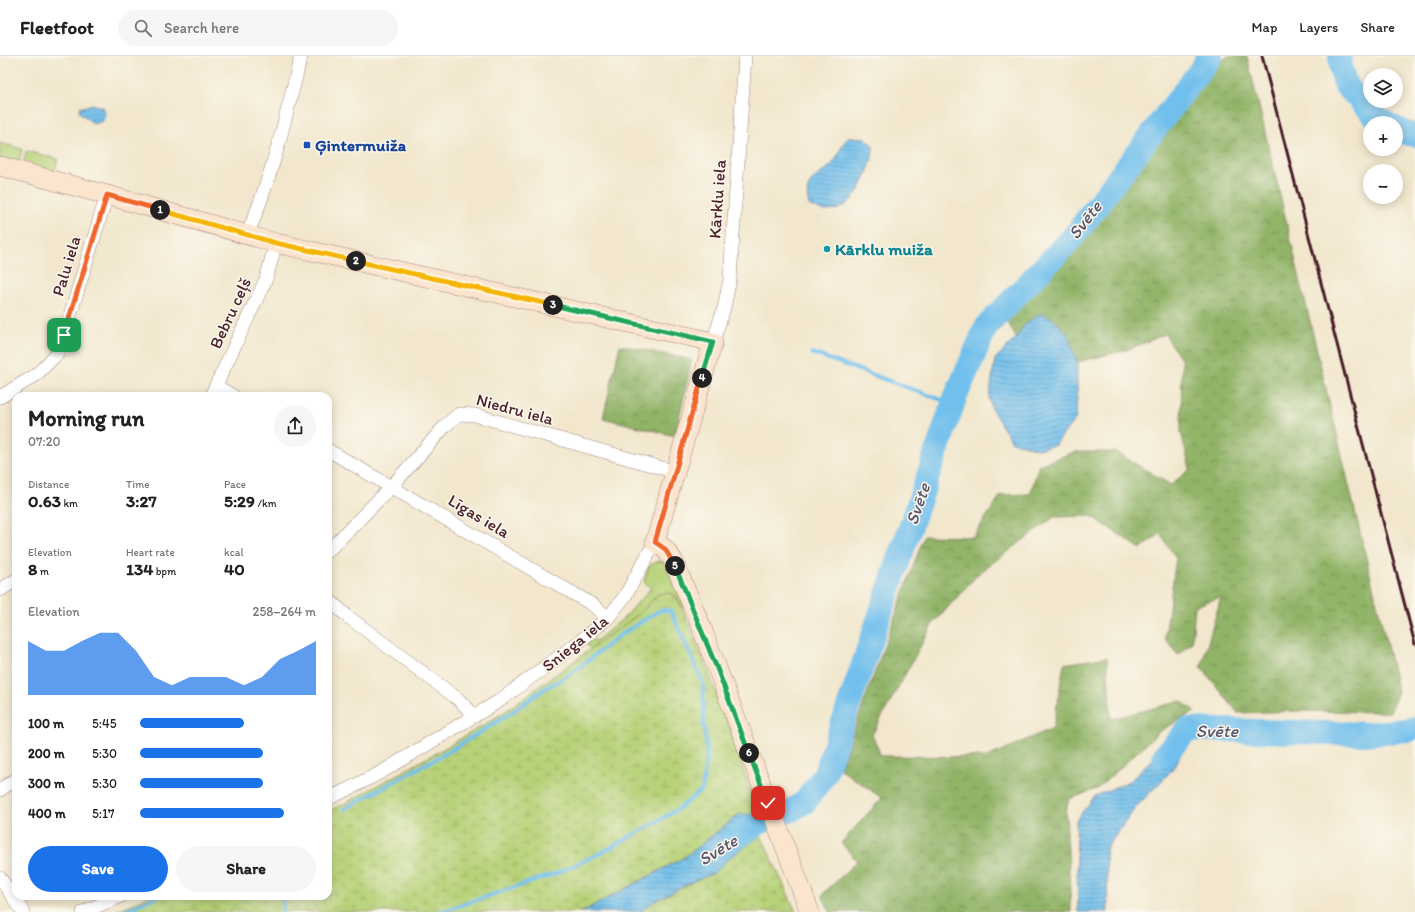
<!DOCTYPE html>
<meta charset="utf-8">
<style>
body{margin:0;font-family:Itim,sans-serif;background:#f6f6f6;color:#222;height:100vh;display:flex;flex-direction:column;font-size:15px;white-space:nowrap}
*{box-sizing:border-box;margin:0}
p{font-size:13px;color:#767676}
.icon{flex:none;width:22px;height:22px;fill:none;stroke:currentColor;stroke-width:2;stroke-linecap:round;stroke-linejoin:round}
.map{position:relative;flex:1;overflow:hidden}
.side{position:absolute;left:12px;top:336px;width:320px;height:508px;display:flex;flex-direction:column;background:#fff;border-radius:12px;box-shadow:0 2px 10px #0003}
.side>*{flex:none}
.tools{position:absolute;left:1363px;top:12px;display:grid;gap:8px}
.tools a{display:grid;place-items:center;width:40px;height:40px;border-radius:50%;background:#fff;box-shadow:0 2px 10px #0003;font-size:20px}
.pin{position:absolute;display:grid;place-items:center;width:34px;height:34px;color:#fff;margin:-17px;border-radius:8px;box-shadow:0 2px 6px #0006}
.km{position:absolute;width:20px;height:20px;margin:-10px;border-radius:50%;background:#222;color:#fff;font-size:11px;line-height:20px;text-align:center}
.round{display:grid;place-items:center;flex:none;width:42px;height:42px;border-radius:21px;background:#f6f6f6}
.headline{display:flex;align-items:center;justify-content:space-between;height:68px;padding:0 16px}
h1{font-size:22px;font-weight:700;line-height:30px}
.metrics{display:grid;grid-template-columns:repeat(3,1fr);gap:6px;height:68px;padding:4px 16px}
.metrics div{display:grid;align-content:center}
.metrics b{font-size:17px;font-weight:700}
.metrics small{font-size:11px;font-weight:400}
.metrics p{font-size:11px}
.chart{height:112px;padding:8px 16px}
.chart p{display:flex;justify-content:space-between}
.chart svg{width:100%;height:72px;margin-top:4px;fill:#1a73e8;opacity:.7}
.primary-button{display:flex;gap:8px;margin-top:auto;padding:8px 16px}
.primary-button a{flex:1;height:46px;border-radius:24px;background:#1a73e8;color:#fff;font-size:16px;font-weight:700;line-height:46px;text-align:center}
.primary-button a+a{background:#f6f6f6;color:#222}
ul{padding:0 16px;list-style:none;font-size:13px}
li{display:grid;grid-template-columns:64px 48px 1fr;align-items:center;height:30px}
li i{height:10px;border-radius:5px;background:#1a73e8}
header{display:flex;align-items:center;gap:24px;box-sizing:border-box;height:56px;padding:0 20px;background:#fff;border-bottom:1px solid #e0e0e0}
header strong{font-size:19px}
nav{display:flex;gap:22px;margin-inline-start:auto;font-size:14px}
.search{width:280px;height:36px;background:#f6f6f6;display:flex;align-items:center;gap:10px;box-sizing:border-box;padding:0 14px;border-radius:22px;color:#767676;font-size:15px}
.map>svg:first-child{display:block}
.grass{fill:#b7d278;stroke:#807852}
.forest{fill:url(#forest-crowns);stroke:#6e6a4a}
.wetland{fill:url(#wetland-marsh);stroke:#807852}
.water{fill:url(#water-rules);stroke:#5e6f8c}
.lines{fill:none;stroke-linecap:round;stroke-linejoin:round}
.stream{stroke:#71bfec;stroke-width:4}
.river{stroke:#71bfec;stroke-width:24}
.street-casing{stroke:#9e837c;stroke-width:14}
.secondary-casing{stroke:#9e837c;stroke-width:20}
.street{stroke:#fff;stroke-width:13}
.secondary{stroke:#fce5cf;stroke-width:19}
.rail{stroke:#4a1f2b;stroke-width:3}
.split-1-casing{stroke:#fff;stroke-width:8}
.split-2-casing{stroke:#fff;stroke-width:8}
.split-3-casing{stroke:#fff;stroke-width:8}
.split-4-casing{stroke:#fff;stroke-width:8}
.split-5-casing{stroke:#fff;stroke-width:8}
.split-6-casing{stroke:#fff;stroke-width:8}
.split-7-casing{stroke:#fff;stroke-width:8}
.split-1{stroke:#f0652b;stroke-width:5}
.split-2{stroke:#f5b400;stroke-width:5}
.split-3{stroke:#f5b400;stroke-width:5}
.split-4{stroke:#22a559;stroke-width:5}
.split-5{stroke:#f0652b;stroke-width:5}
.split-6{stroke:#22a559;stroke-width:5}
.split-7{stroke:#22a559;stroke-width:5}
.transit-dot{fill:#1a4fb4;stroke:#fbf7ec;stroke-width:1.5}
.culture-dot{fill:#0f9aa8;stroke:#fbf7ec;stroke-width:1.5}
.labels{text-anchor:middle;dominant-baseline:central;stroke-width:3;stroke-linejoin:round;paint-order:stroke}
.transit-label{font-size:17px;font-weight:bold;fill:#164399;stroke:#fbf7ec;text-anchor:start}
.street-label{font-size:17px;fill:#4a1f2b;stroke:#fbf7ec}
.culture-label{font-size:17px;font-weight:bold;fill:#0d838f;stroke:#fbf7ec;text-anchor:start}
.water-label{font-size:18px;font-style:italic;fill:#58576f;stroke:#fbf7ec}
</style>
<header>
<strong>Fleetfoot</strong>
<div class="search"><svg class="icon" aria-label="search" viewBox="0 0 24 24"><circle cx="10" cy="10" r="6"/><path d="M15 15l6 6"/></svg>Search here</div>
<nav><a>Map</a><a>Layers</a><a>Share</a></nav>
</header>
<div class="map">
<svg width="1415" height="856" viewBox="0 0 1415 856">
<defs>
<pattern id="forest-crowns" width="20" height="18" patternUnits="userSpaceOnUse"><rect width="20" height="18" fill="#91b468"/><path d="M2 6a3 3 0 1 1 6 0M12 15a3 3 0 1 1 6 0" fill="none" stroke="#789256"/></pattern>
<pattern id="wetland-marsh" width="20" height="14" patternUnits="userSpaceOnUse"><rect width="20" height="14" fill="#b7d278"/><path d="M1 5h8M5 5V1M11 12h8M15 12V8" fill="none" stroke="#9fb468"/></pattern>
<pattern id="water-rules" width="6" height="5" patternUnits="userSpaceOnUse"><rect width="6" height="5" fill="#71bfec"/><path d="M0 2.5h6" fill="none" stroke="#5f9bbf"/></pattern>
</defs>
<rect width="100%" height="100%" fill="#fbf7ec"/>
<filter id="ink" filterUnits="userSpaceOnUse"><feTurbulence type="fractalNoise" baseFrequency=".025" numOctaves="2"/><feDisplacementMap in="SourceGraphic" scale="8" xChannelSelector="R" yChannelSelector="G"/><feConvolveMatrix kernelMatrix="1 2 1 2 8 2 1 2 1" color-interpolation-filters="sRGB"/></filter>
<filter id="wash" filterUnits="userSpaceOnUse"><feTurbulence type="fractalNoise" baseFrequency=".012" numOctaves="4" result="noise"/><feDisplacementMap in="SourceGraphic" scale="16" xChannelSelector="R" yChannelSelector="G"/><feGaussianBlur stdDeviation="0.9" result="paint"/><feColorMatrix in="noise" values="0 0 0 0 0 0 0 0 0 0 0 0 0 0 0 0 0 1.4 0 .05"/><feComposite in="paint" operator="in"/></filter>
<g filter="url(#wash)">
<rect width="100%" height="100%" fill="#f2e7cd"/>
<path class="grass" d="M 0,87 L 22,93 L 19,109 L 0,106 Z
M 26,95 L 58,103 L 54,118 L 23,109 Z
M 658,505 L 664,506 L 685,550 L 682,551 L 676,540 L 658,538 L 640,557 L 591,594 L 586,588 L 593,583 L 596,585 L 625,561 L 651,532 L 644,526 L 649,510 Z"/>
<path class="forest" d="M 1226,0 L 1247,0 L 1398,636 L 1390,656 L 1298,655 L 1238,657 L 1201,611 L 1221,541 L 1195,550 L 1192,586 L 1178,599 L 1165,582 L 1176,502 L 1160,478 L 1141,493 L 1091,460 L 1054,461 L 978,518 L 932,569 L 872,679 L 881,700 L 987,701 L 1053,672 L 1064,608 L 1107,601 L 1111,663 L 1181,645 L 1195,655 L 1160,675 L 1097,733 L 1069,743 L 1066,756 L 1071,856 L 830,856 L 822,839 L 857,805 L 841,787 L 882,742 L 840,713 L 924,480 L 973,481 L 1001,439 L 1030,438 L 1039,409 L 1074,396 L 1116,396 L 1171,429 L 1190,413 L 1181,376 L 1182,305 L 1165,278 L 1127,294 L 1077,306 L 1067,277 L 1024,270 L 1016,282 L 1007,264 L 1044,224 Z
M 620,289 L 692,304 L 675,380 L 603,362 Z"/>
<path class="wetland" d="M 670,537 L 676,540 L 682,551 L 709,617 L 732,678 L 758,760 L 740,758 L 685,801 L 582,856 L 114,856 L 150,840 L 328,840 L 328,755 L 342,749 L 452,688 L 503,657 L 640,557 L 658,538 Z
M 761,779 L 796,856 L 640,856 L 653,846 L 690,827 L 714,817 L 728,803 Z"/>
<path class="water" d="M 92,48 L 102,51 L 105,58 L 103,65 L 94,68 L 79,56 L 80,52 Z
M 850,81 L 865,82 L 873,90 C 873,95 873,101 871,105 C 866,125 851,156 827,155 C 821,155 815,152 809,149 C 801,120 823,122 835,104 C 842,94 840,88 850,81 Z
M 1039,258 L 1051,261 L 1067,277 L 1077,306 L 1077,339 L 1076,362 L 1055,389 L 1038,393 L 1012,386 L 992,354 L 989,343 L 995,303 L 1016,282 L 1024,270 Z
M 1190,675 L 1175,711 L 1136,751 L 1106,793 L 1108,856 L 1078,856 L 1076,764 L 1095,740 L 1130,725 L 1182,676 Z
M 740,758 L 758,760 L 763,772 L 761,779 L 728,803 L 714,817 L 690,827 L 653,846 L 640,856 L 582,856 L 685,801 Z"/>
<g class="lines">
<path class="stream" d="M 1196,0 L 1200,14
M 812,297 L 953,348
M 344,753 L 448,696 L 509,658 L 544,633 L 571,618 L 623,577 L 661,554 L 671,555 L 703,627 L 704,670 L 707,700 L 702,734 L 677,754 L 601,797 L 555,818 L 440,856
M 282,840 L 283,856
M 122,856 L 158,840"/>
<path class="river" d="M 1340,0 L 1341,13 L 1346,30 L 1378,63 L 1386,67
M 1396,72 L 1408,78 L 1415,79
M 1164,700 L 1188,673 L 1365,678 L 1408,674 L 1415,672
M 733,784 L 759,767 L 794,753 L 805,746 L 825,718 L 955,342 L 986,271 L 1074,180 L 1211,0"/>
</g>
</g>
<g filter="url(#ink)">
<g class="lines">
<g class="street-casing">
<path id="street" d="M 247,179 C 272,122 286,60 301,0
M 713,286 L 724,252 L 730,223 L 745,0
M 216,330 L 233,340
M 211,340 L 266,223 L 276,187
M 0,341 L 36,319 L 57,298 L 64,279 L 107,139
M 328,394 L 593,549 L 608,562
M 328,495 L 392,430 L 445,370 L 459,358 L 475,359 L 676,416
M 0,534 L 16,524
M 328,543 L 347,560 L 458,643 L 475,660
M 0,734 L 16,723
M 328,743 L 380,717 L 499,645 L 580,585 L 608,562 L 625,540 L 655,486
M 0,822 L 23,856
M 83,856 L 121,840"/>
</g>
<g class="secondary-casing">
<path id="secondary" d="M 0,110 L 107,139 L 276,187 L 713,286 L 655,486 L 665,493 L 673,504 L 701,570 L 810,856"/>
</g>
<use href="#street" class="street"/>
<use href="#secondary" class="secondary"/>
<path class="rail" d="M 1262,0 L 1415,588"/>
</g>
</g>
<g class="lines" filter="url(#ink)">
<g class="split-1-casing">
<path id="split-1" d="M 64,279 L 107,139 L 160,154"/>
</g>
<g class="split-2-casing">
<path id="split-2" d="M 160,154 L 276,187 L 356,205"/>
</g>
<g class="split-3-casing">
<path id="split-3" d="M 356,205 L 553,249"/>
</g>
<g class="split-4-casing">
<path id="split-4" d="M 553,249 L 713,286 L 702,322"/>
</g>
<g class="split-5-casing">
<path id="split-5" d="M 675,510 L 665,493 L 655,486 L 702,322"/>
</g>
<g class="split-6-casing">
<path id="split-6" d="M 675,510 L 718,615 L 749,697"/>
</g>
<g class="split-7-casing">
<path id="split-7" d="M 749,697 L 768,747"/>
</g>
<use href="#split-1" class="split-1"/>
<use href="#split-2" class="split-2"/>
<use href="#split-3" class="split-3"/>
<use href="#split-4" class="split-4"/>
<use href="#split-5" class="split-5"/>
<use href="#split-6" class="split-6"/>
<use href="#split-7" class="split-7"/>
</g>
<rect class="transit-dot" x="303" y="85" width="8" height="8" rx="2"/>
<circle class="culture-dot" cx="827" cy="193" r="4"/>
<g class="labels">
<g class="transit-label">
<text x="315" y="89">Ģintermuiža</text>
</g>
<g class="street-label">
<text transform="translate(717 143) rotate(-86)">Kārklu iela</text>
<text transform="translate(66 210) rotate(-73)">Palu iela</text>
<text transform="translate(230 257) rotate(-65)">Bebru ceļš</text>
<text transform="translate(515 353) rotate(15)">Niedru iela</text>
<text transform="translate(479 460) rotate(31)">Līgas iela</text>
<text transform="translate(575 587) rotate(-39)">Sniega iela</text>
</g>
<g class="culture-label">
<text x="835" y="193">Kārklu muiža</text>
</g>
<g class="water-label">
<text transform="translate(1085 164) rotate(-52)">Svēte</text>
<text transform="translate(918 448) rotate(-71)">Svēte</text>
<text x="1217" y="675">Svēte</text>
<text transform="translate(718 794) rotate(-32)">Svēte</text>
</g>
</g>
</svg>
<div class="tools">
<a><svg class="icon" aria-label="layers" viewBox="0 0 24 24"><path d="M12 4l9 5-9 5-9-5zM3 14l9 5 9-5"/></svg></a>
<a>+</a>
<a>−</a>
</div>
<div class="pin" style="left:64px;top:279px;background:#1e9e55"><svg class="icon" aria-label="arrive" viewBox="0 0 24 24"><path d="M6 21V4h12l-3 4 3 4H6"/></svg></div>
<div class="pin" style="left:768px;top:747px;background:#d93025"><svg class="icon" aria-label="check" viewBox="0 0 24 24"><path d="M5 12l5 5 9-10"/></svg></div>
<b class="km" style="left:160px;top:154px">1</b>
<b class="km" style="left:356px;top:205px">2</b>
<b class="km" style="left:553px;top:249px">3</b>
<b class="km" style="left:702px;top:322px">4</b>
<b class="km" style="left:675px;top:510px">5</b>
<b class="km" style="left:749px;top:697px">6</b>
<section class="side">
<div class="headline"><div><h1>Morning run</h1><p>07:20</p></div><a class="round"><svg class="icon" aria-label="share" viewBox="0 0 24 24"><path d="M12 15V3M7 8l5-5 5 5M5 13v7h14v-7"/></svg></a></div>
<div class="metrics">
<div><p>Distance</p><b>0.63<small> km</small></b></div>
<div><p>Time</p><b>3:27</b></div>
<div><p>Pace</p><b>5:29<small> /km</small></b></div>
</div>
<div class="metrics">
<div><p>Elevation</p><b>8<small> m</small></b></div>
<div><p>Heart rate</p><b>134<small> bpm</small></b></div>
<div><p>kcal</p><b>40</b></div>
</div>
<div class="chart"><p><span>Elevation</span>258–264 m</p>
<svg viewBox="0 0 160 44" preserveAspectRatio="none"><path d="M0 44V11L10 17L20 17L30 11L40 6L50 6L60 17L70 33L80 38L90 33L100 33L110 33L120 38L130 33L140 22L150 17L160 11V44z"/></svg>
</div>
<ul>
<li><b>100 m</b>5:45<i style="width:59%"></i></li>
<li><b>200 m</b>5:30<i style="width:70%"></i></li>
<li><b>300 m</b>5:30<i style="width:70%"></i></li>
<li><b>400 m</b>5:17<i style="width:82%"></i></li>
</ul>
<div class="primary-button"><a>Save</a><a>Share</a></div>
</section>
</div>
